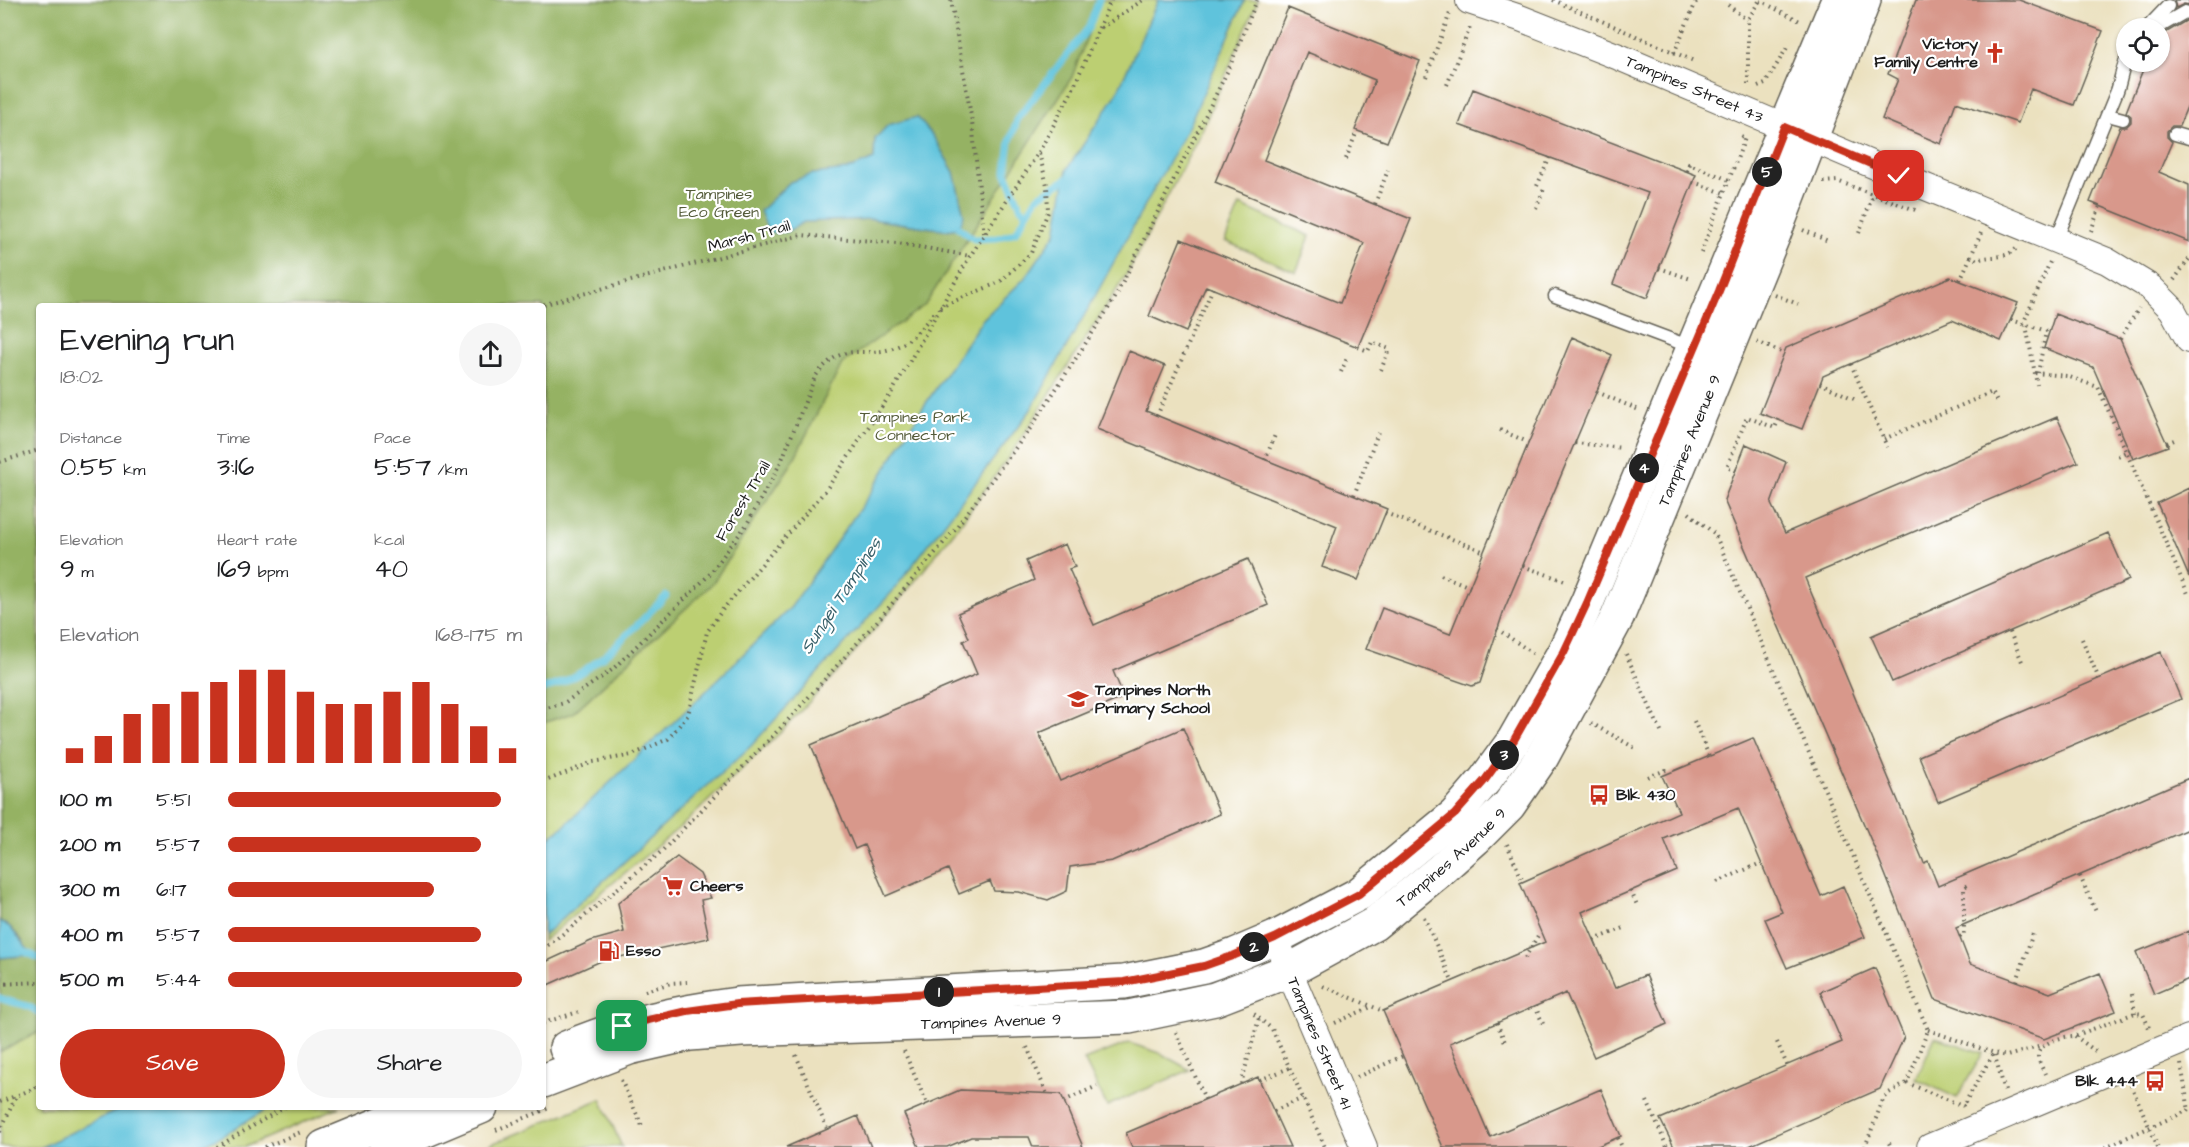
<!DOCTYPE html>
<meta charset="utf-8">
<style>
body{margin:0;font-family:"Architects Daughter",sans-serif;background:#f6f6f6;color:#202124;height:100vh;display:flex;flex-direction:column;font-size:22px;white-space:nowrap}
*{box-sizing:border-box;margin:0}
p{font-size:20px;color:#757577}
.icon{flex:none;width:33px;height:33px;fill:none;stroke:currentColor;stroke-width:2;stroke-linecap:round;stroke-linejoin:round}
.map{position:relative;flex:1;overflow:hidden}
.details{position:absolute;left:36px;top:303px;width:510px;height:807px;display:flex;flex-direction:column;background:#fff;border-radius:6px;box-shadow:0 2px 4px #0004}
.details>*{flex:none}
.fabs{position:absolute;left:2116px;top:18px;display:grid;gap:12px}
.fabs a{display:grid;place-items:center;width:54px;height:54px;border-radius:50%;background:#fff;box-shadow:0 2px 4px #0004;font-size:30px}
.pin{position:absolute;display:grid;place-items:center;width:51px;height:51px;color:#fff;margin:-26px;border-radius:12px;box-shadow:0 3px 9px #0006}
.km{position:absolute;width:30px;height:30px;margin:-15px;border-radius:50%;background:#222;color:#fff;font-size:16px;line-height:30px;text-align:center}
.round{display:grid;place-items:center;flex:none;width:63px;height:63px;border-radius:32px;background:#f6f6f6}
.overview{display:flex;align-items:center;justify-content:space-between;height:102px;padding:0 24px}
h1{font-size:33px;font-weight:600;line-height:45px}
.figures{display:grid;grid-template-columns:repeat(3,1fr);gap:9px;height:102px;padding:6px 24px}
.figures div{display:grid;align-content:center}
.figures b{font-size:26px;font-weight:600}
.figures small{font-size:16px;font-weight:400}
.figures p{font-size:16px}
.chart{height:168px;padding:12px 24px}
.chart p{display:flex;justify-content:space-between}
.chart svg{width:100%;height:108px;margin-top:6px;stroke:#c8321e;stroke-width:6}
.action{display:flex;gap:12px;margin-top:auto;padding:12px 24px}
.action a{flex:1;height:69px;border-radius:36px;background:#c8321e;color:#fff;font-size:24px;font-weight:600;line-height:69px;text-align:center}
.action a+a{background:#f6f6f6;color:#202124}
ul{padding:0 24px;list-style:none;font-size:20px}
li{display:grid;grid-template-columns:96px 72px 1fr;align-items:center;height:45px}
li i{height:15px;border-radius:8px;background:#c8321e}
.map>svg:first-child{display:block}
.green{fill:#bccf72;stroke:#6c7647;stroke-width:1.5}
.forest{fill:#95b264;stroke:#586740;stroke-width:1.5;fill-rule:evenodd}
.water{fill:#5fc3dc;stroke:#3e707c;stroke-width:1.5}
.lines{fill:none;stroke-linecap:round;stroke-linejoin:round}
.stream{stroke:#5fc3dc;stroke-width:7}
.building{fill:#d8988b}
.service-casing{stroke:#646155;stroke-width:15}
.minor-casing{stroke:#646155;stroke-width:28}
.secondary-casing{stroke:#646155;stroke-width:36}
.path{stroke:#646155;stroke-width:4;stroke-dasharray:1.5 4.5;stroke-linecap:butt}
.service{stroke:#fff;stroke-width:12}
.minor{stroke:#fff;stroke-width:26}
.secondary{stroke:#fff;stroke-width:33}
.route-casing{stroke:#fff;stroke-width:12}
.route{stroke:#c8321e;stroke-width:8}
.labels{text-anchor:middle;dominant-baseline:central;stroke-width:4.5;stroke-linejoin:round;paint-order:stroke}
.poi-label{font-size:16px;font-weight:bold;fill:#1c1c1c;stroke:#fff;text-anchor:start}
.street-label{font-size:16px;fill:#1c1c1c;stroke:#fff}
.park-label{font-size:16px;fill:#545b3a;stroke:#fff}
.water-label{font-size:18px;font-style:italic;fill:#375f69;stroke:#fff}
</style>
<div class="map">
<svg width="2189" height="1147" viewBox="0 0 2189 1147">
<rect width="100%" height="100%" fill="#fff"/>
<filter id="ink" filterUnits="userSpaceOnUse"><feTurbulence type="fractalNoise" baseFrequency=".0167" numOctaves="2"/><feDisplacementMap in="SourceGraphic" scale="12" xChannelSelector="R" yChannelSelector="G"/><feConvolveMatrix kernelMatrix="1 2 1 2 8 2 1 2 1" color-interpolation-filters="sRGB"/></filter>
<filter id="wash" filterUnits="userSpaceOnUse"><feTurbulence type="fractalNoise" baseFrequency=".008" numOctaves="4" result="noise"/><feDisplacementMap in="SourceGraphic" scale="24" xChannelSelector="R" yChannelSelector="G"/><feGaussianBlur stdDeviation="1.35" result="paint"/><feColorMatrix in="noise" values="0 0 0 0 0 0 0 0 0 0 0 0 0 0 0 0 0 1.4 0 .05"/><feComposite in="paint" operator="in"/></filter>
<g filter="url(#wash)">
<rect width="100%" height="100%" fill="#ebe1bf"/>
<path class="green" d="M 0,0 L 1258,0 L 1202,130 L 1128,272 L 1016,447 L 957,528 L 907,591 L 843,666 L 781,732 L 685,823 L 543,941 L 543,306 L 39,306 L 39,1107 L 339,1107 L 245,1147 L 0,1147 Z
M 1240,205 L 1310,236 L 1296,272 L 1225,241 Z
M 1935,1037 L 1983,1053 L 1957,1098 L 1916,1079 Z
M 1129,1043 L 1160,1053 L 1190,1070 L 1107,1106 L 1084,1060 Z
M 601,1099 L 622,1147 L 484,1147 Z"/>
<path class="forest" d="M 0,0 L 1101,0 L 1072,77 L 925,305 L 842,364 L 792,463 L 712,584 L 573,713 L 543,723 L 543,306 L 39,306 L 39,1032 L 0,1052 L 0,958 L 22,956 L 22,940 L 10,927 L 0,921 ZM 875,139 L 946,230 L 871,219 L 803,222 L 813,174 L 847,171 L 874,159 Z"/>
<path class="water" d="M 1158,0 L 1245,0 L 1189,125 L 1093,300 L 1030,411 L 893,591 L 751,746 L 543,936 L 543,842 L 563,827 L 700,697 L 791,607 L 870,494 L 922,409 L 982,320 L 1026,277 L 1056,233 L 1067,169 L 1116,95 Z
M 917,117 L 933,136 L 954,172 L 964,215 L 959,228 L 946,230 L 871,219 L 804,222 L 786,232 L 769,233 L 760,211 L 790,182 L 813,174 L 847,170 L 874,159 L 875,139 L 888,125 Z
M 0,921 L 10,927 L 32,955 L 0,958 Z
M 124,1107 L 270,1107 L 224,1135 L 198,1147 L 41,1147 Z"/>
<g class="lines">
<path class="stream" d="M 1027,212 L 1021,208 L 1006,172 L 1010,141 L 1018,118 L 1089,27 L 1099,0
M 959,228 L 974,239 L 997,238 L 1016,232 L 1037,197 L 1073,175
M 543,689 C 591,678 631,630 666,596
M 25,952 L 39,958
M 0,998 C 15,1005 26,1002 39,1013"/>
</g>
<g id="blocks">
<path class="building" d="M 1916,0 L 2019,0 L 2103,31 L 2074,105 L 2031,89 L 2018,123 L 1956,102 L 1941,144 L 1882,119 L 1898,79 L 1888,74 Z
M 2174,0 L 2189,0 L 2189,5 L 2184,4 L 2176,8 Z
M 1288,8 L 1420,61 L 1387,142 L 1355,130 L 1375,80 L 1307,52 L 1264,160 L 1411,219 L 1358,347 L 1206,286 L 1186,332 L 1149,316 L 1181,239 L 1340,303 L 1364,243 L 1215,182 Z
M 2189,19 L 2189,102 L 2179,126 L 2172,126 L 2167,131 L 2167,137 L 2172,142 L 2159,172 L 2189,185 L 2189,242 L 2090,202 L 2120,127 L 2126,127 L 2131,122 L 2131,116 L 2126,112 L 2146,62 L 2160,62 L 2160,36 Z
M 1473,89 L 1696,175 L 1647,298 L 1613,284 L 1648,193 L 1459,125 Z
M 1950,277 L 2018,303 L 2001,341 L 1952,320 L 1823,376 L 1802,429 L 1760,413 L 1786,348 Z
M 2055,314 L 2120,339 L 2168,446 L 2133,459 L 2093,367 L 2044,348 Z
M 1572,337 L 1612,355 L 1504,610 L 1480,683 L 1472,686 L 1366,649 L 1382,608 L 1450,634 Z
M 1129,351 L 1165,366 L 1146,411 L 1387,509 L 1358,580 L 1322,567 L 1337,526 L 1097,429 Z
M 2057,417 L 2078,462 L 1805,578 L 1924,863 L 1928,861 L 1938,886 L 2189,778 L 2189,829 L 1956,928 L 1970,964 L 2050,993 L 2100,973 L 2116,1011 L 2044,1039 L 1935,999 L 1879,859 L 1724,500 L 1746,444 L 1786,462 L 1771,504 L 1785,533 Z
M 2189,488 L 2189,577 L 2157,503 Z
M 2108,533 L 2129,580 L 1892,682 L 1871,636 Z
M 1065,544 L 1075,567 L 1069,569 L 1094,625 L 1248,559 L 1268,605 L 1113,671 L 1124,697 L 1039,733 L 1060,781 L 1183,728 L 1220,814 L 1112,861 L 1070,867 L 1067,891 L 1048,900 L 1019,892 L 994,891 L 990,881 L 959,894 L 948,869 L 886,896 L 864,845 L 855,849 L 811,745 L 977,674 L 963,641 L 969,638 L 958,613 L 1034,580 L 1026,561 Z
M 2161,652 L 2181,699 L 1938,802 L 1919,756 Z
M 1753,738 L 1821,896 L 1843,886 L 1865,937 L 1787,968 L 1765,919 L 1782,912 L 1738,808 L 1664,839 L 1677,871 L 1582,912 L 1615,988 L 1646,975 L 1667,1024 L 1594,1057 L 1566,993 L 1450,1043 L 1490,1137 L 1601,1089 L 1621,1136 L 1596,1147 L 1443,1147 L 1383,1011 L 1545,942 L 1520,883 L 1679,812 L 1662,776 Z
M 677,857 L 700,874 L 711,898 L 701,900 L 709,938 L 601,961 L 543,987 L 543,963 L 591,941 L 624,932 L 618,903 Z
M 2189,931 L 2189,979 L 2154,994 L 2136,952 Z
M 1875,968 L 1904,1037 L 1880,1089 L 1747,1147 L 1674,1147 L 1660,1119 L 1842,1042 L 1820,992 Z
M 1258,1077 L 1290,1147 L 1132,1147 L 1126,1133 Z
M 960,1090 L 1061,1094 L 1083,1147 L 1033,1147 L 1029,1137 L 971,1137 L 947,1147 L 919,1147 L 904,1114 Z
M 858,1116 L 871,1147 L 786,1147 Z"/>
</g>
</g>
<g filter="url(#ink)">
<use href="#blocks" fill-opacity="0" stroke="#646155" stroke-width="1.5"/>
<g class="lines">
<g class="service-casing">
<path id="service" d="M 2147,28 L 2168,6
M 2157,28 L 2185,12
M 2108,115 L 2123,119
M 2175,134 L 2189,138
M 2056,240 L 2117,91 C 2121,80 2122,68 2127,58
M 1555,296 L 1691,347"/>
</g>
<g class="minor-casing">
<g id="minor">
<path id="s1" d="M 1469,1 L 1520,18 L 1619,57 L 1899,176 L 2107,261 L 2150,287 L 2172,309 L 2189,340"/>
<path id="s2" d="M 1275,938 L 1364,1147"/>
<path d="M 1930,1147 L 2189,1038"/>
</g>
</g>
<g class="secondary-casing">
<g id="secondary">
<path d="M 566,1048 C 622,1024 676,1012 737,1004 L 1124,982 L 1204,966 L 1235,955 L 1275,938 L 1359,894 L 1455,815 L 1485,780 L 1514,740 L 1564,652 L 1587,603 L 1838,0"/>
<path id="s3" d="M 543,1081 L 629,1048 L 690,1034 L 741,1030 L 1129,1017 L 1215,999 L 1290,970 L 1374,924 L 1439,871 L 1475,839 L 1509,805 L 1542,757 L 1617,618 L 1774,234 L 1864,0"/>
<path d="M 324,1147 L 421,1107"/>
<path d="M 386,1147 L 481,1107"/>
</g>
</g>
<path class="path" d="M 951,0 L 972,122 L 984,235
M 1553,0 L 1694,61
M 1760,1 L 1802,22
M 1728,5 L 1747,20
M 1101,28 L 1143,0
M 1674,53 L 1696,2
M 1426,77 L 1450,13
M 1748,84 L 1748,19 L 1760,0
M 1447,85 L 1471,25
M 1758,87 L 1765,84 L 1788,46
M 1346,159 L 1357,131
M 1687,171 L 1689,164 L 1729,180
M 1693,182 L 1724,193
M 1823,182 L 1837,181 L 1918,211
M 1537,186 L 1550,157
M 1375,204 L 1388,170
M 1536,208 L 1544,189
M 1803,230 L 1828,241
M 2091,231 L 2100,206
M 1859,233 L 1873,195
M 1981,233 L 1971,256 L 1977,260 C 1993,254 2002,261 2017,248
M 1701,253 L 1745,138 L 1741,136
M 1659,268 L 1691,279
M 1960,280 L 1971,256
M 2174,280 L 2189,259
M 1775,295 L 1798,304
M 538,306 L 801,235 L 897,243 L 970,256
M 940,307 L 1000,282 L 1031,253 L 1048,212 L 1047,185 L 1039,153
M 2011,320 L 2050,332
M 2023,324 L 2050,262
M 2026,325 L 2037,385
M 2120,339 L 2139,308
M 1757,342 L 1784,353
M 1358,347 L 1368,351 L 1372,342 L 1389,349 L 1381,370
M 1851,364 L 1887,447
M 1341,372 L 1347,358
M 2035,373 L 2067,376 L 2098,387 L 2189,596
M 2038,373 L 2046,331
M 1820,383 L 1854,399
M 1597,392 L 1639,410
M 1157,416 L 1213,288
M 1500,430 L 1530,443
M 1884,439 L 1992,392 L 1997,402
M 1575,443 L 1622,448
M 2167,443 L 2174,440
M 2118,456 L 2130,450
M 1265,460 L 1275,435
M 0,462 L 39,450
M 1736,471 L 1727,467 L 1747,417 L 1775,428 L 1778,420
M 1354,495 L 1378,433
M 1385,513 L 1485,552
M 1689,513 L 1715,534 L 1928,1030 L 1907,1083 L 1963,1106 L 1964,1109
M 1523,566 L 1565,581
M 1441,575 L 1470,587
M 1497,629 L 1534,654
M 2010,632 L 2023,664
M 2082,639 L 2099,679
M 1626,654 L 1662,734
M 543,709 L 564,703 L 612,670 L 709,575 L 747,524 L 781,462 L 815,377 C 845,336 863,362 898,346 C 913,340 924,324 935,312
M 1694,721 L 1709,756
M 1591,723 L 1635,748
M 1648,777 L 1666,770 L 1668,774
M 543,782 L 593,762 L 632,755 L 668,739 L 688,715 L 707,632 L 723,609 L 826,490 L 892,392 L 970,256 L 1039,152 L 1072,91 L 1111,0
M 1507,844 L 1523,882
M 2080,876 L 2097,914
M 1717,882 L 1761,863
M 1631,891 L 1637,905
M 1424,917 L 1452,981
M 1960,937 L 1964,935 L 1964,887 L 1970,884
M 1594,940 L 1624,928
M 543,949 L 568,930 L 661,852 L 789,719 L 879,619 L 952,533 L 1032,426 L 1115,298 L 1230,66 L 1257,0
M 1525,958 L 1540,932
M 2017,981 L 2033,933
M 0,984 L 39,982
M 1323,986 L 1383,1011
M 645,991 L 671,983 L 687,982
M 2132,994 L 2135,1013
M 1535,1006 L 1544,1026
M 1254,1014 L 1272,1029 L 1325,1147
M 543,1023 L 578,1012
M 1335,1023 L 1371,1007
M 1497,1023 L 1505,1042
M 1928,1030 L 1994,1053 L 1963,1106
M 1176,1032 L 1205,1099
M 2075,1036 L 2098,1053
M 1777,1042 L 1787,1065
M 1027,1047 L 1047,1094
M 904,1051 L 927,1104
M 796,1055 L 827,1129
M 2181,1064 L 2189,1111
M 2045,1074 C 2043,1069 2038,1061 2038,1056 C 2039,1042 2064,1036 2074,1036 L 2135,1013 L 2143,1014 L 2150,1030
M 1357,1077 L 1403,1056
M 621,1080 L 643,1128
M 1260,1080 L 1289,1068
M 1241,1084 L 1259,1018
M 2131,1085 L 2158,1147
M 2005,1091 L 1994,1053 L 2007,1056 L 2042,1046
M 1064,1101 L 1097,1086
M 1647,1101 L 1667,1147
M 0,1102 L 15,1096
M 1274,1111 L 1303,1098
M 496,1130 L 549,1108
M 0,1132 L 16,1096 L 39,1086
M 1618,1138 L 1622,1147
M 1889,1143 L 1891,1147
M 217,1147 L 285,1107
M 265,1147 L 301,1132
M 1865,1147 L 1883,1100 L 1889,1093 L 1907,1083
M 2105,1147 L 2189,1110"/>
<use href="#service" class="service"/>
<use href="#minor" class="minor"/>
<use href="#secondary" class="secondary"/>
</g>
</g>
<g class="lines" filter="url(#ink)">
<g class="route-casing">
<path id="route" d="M 622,1026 L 687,1011 L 737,1004 L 1124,982 L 1204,966 L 1235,955 L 1275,938 L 1359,894 L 1455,814 L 1485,780 L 1514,740 L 1564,652 L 1587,603 L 1719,291 L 1784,127 L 1899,176"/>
</g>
<use href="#route" class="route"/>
</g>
<defs>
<g id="church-bare" transform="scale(1.62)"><path d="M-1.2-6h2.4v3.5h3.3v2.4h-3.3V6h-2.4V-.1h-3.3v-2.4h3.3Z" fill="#c8321e" stroke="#fff" stroke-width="2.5" paint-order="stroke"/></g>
<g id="school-bare" transform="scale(1.62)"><path d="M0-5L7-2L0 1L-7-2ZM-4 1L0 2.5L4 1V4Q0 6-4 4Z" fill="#c8321e" stroke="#fff" stroke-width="2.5" paint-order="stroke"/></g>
<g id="bus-bare" transform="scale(1.62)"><path d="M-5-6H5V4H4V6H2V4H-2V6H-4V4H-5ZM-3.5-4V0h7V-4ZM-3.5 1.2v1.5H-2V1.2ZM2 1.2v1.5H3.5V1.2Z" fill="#c8321e" stroke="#fff" stroke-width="2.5" paint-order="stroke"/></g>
<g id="supermarket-bare" transform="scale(1.62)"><path d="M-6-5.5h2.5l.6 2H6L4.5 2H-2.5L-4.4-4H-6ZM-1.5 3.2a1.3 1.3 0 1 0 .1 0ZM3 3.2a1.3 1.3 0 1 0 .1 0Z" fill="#c8321e" stroke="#fff" stroke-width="2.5" paint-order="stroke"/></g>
<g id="fuel-bare" transform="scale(1.62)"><path d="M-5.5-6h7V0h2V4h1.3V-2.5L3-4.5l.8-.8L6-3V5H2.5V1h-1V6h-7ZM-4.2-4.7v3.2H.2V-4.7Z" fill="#c8321e" stroke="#fff" stroke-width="2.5" paint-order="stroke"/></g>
</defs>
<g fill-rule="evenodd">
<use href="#church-bare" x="1995" y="53"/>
<use href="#school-bare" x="1078" y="699"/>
<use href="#bus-bare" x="1599" y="795"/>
<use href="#supermarket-bare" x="673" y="886"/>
<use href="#fuel-bare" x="609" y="951"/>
<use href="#bus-bare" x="2155" y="1081"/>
</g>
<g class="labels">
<g class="poi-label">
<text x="1978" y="44" text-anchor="end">Victory<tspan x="1978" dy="18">Family Centre</tspan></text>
<text x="1095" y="690">Tampines North<tspan x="1095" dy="18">Primary School</tspan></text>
<text x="1616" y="795">Blk 430</text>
<text x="690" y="886">Cheers</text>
<text x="626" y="951">Esso</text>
<text x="2138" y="1081" text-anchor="end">Blk 444</text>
</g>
<g class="street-label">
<text stroke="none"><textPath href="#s1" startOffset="242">Tampines Street 43</textPath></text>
<text transform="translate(749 236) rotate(-15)">Marsh Trail</text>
<text stroke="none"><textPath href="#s3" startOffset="1446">Tampines Avenue 9</textPath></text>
<text transform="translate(743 501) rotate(-59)">Forest Trail</text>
<text stroke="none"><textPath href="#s3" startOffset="960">Tampines Avenue 9</textPath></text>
<text stroke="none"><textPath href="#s3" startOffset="456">Tampines Avenue 9</textPath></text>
<text stroke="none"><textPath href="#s2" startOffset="114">Tampines Street 41</textPath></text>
</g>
<g class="park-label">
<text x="719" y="194">Tampines<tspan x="719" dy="18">Eco Green</tspan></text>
<text x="915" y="417">Tampines Park<tspan x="915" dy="18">Connector</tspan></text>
</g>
<g class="water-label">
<text transform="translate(841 596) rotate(-57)">Sungei Tampines</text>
</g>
</g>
</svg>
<div class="fabs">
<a><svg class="icon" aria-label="locate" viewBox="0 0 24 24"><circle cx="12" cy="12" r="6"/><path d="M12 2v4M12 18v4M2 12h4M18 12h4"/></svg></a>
</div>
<div class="pin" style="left:622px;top:1026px;background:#1e9e55"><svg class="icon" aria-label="arrive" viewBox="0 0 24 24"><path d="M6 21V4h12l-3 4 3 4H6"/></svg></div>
<div class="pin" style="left:1899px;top:176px;background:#d93025"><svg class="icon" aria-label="check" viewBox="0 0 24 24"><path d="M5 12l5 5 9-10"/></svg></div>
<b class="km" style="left:939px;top:992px">1</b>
<b class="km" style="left:1254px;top:947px">2</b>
<b class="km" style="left:1504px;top:755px">3</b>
<b class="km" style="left:1644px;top:468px">4</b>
<b class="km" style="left:1767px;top:172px">5</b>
<section class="details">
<div class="overview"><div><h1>Evening run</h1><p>18:02</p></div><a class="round"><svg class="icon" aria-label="share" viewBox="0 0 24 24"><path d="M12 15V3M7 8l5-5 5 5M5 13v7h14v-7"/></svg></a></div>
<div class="figures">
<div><p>Distance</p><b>0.55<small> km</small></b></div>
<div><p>Time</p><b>3:16</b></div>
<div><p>Pace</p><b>5:57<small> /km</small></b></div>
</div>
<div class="figures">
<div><p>Elevation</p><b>9<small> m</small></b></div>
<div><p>Heart rate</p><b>169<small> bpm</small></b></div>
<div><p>kcal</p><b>40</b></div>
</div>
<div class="chart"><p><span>Elevation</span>168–175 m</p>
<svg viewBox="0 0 160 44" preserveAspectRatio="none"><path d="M5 44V38M15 44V33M25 44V24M35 44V20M45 44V15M55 44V11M65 44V6M75 44V6M85 44V15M95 44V20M105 44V20M115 44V15M125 44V11M135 44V20M145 44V29M155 44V38"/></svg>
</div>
<ul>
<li><b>100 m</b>5:51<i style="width:93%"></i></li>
<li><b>200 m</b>5:57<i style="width:86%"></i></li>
<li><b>300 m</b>6:17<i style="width:70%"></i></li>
<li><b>400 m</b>5:57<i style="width:86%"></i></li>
<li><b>500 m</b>5:44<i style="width:100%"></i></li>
</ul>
<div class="action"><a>Save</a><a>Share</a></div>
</section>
</div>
